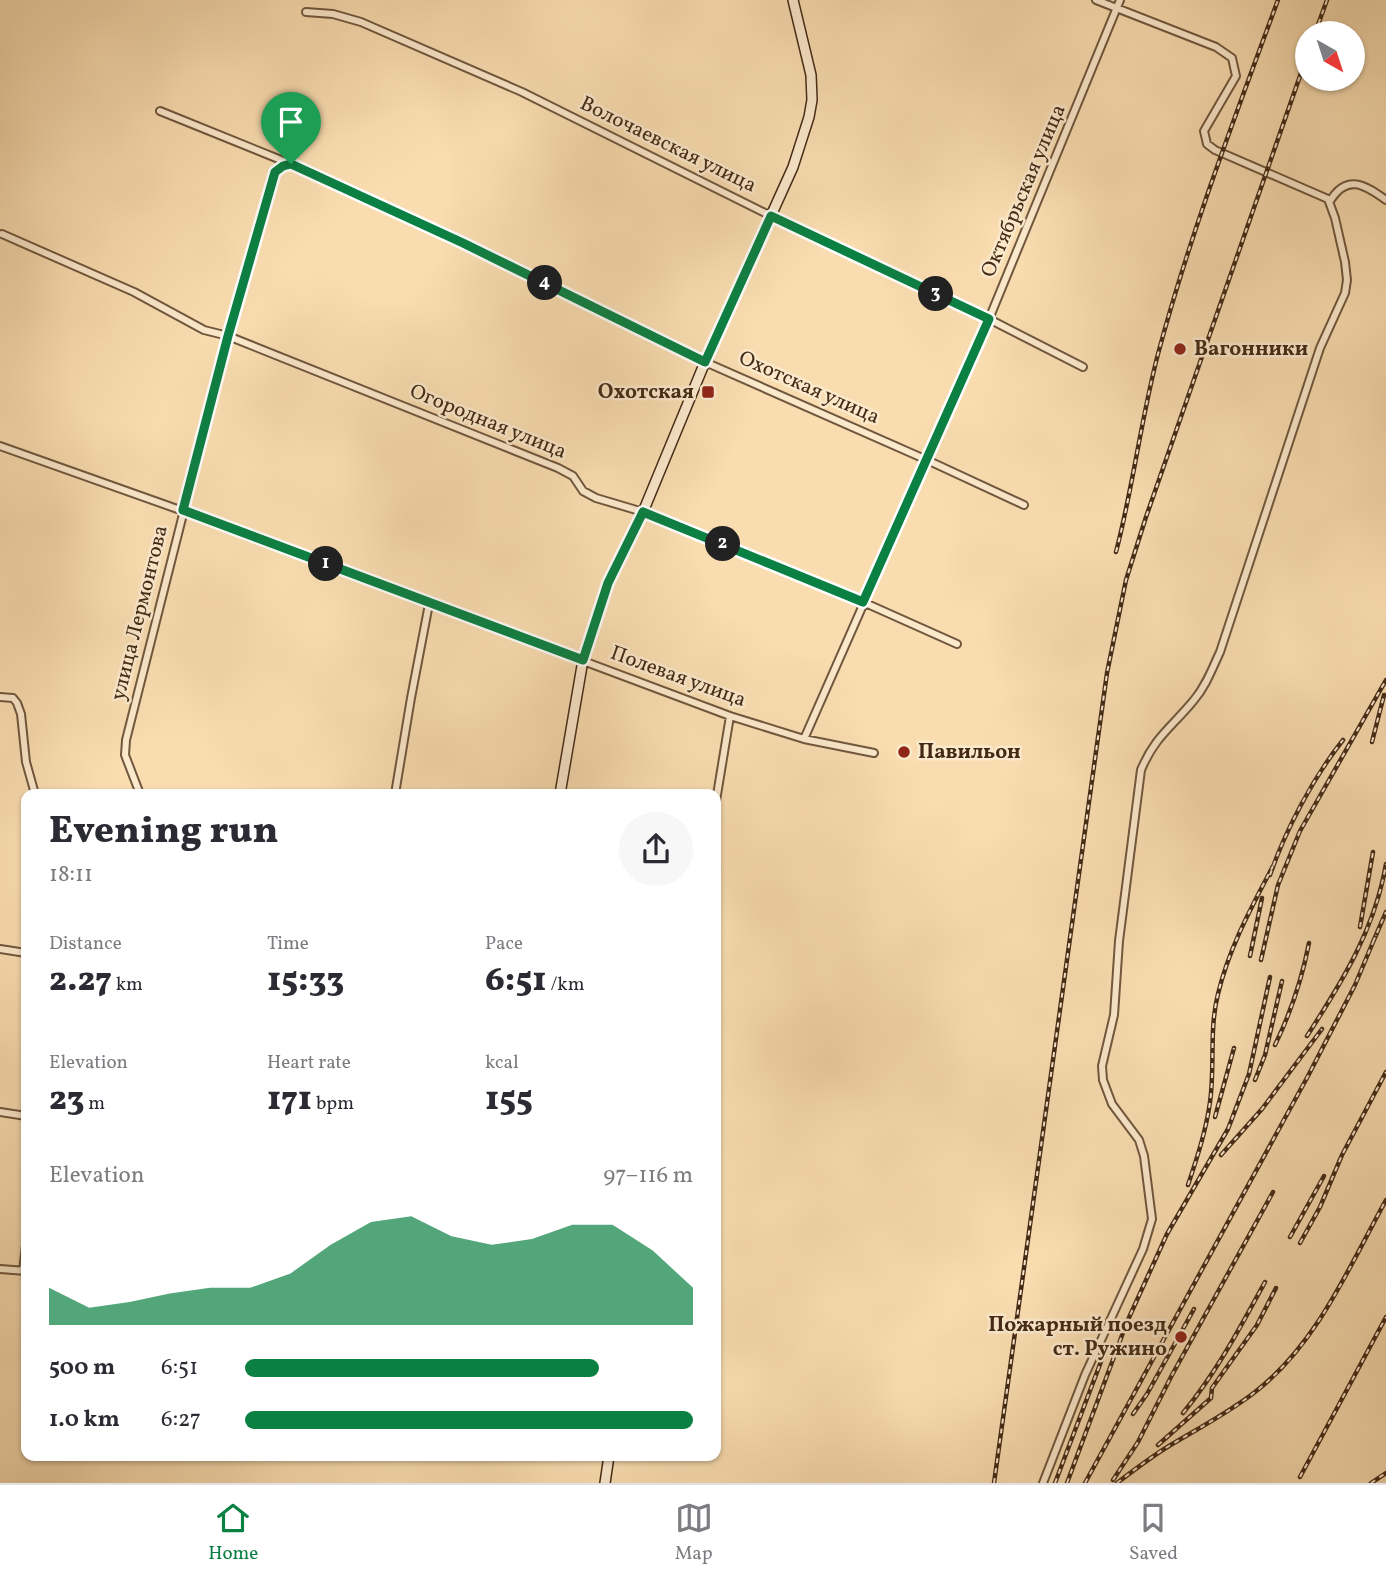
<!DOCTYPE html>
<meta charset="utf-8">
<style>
body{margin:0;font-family:Vollkorn,serif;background:#f7f7f7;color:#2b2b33;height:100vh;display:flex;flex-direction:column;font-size:26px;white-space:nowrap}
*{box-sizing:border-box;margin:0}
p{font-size:23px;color:#7c7c81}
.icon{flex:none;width:38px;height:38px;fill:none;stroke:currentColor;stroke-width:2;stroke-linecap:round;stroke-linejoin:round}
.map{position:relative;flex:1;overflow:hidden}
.drawer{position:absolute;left:21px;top:789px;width:700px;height:672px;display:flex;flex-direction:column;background:#fff;border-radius:14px;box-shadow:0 2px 5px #0004}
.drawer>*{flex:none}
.needle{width:46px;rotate:141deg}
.buttons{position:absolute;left:1295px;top:21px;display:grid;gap:14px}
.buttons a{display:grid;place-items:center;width:70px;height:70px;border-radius:50%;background:#fff;box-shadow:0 2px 5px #0004;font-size:35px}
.pin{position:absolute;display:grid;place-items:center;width:60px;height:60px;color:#fff;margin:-72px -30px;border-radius:50% 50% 50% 0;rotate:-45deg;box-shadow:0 0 7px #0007}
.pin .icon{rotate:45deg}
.km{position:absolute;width:35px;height:35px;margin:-18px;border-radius:50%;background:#222;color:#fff;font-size:19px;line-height:35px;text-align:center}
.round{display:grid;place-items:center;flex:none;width:74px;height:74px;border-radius:37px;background:#f7f7f7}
.headline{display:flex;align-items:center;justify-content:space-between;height:119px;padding:0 28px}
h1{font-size:38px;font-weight:800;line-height:52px}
.stats{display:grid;grid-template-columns:repeat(3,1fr);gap:10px;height:119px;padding:7px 28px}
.stats div{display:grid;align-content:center}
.stats b{font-size:35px;font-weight:800}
.stats small{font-size:19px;font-weight:400}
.stats p{font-size:19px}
.chart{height:196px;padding:14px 28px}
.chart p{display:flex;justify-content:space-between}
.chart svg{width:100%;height:126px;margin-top:7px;fill:#0b8043;opacity:.7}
ul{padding:0 28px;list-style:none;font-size:23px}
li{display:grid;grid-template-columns:112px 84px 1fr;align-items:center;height:52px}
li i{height:18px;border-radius:9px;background:#0b8043}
.tab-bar{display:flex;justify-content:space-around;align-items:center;height:98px;border-top:2px solid #e1e1e2;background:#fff;font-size:19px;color:#7c7c81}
.tab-bar a{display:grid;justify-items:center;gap:4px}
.tab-bar .current{color:#0b8043}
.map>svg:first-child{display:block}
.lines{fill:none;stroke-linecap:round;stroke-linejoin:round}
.minor-casing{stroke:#71573d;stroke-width:10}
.secondary-casing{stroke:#442a16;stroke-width:12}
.minor{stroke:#fbe9cc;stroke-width:6}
.secondary{stroke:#fbe9cc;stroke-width:9}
.rail-casing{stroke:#442a16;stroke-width:4.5}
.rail{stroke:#fbe9cc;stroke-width:2;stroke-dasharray:5;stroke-linecap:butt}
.route-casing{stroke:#fff;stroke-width:14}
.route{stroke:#0b8043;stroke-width:9}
.poi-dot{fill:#8f2418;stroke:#fbe9cc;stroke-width:2.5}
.labels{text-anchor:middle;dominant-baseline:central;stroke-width:5;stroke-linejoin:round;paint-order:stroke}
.street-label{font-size:21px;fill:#442a16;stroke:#fbe9cc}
.poi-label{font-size:21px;font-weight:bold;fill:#442a16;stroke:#fbe9cc;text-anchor:start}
</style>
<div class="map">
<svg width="1386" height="1483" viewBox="0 0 1386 1483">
<rect width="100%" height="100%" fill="#f9ddb1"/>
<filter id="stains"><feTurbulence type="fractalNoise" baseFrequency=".00286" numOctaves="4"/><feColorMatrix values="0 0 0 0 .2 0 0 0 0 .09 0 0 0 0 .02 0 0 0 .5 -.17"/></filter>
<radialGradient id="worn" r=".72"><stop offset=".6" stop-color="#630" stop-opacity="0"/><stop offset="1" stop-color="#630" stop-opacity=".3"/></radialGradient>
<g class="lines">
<g class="minor-casing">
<path id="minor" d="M 306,12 L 333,14 L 361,22 L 522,92 L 771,216 L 989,319 L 1083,367
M 160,111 L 291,164 L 462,243 L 705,362 L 927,460 L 1024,505
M 1330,201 C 1347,173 1365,185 1386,200
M 2,234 L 134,292 L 204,330 L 228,336 L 558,468 L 573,476 L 583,491 L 596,498 L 643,512 L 863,602 L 957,644
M 0,446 L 183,511 L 730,716 L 804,739 L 874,753
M 0,697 L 13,698 L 17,703 L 21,714 L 26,762 L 35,794
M 804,739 L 989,319 L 1120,0
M 140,794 L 125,755 L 126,740 L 228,336 L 276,172 L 283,166 L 291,164
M 395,794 L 411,698 L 429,604
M 716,801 L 730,716
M 0,949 L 26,953
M 0,1112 L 26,1116
M 0,1269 L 26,1271
M 23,1271 L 26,1245
M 1043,1483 L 1085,1375 L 1143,1249 L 1152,1219 L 1144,1156 L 1139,1140 L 1112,1104 L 1103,1080 L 1102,1066 L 1114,1015 L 1119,941 L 1141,770 C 1155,736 1173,726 1194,700 C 1206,686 1212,669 1220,652 L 1320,348 L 1345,293 L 1347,280 L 1345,262 L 1335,218 L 1328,199 L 1215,150 L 1207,144 L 1204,131 L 1236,76 L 1232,58 L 1216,47 L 1096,0"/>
</g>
<g class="secondary-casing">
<path id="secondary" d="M 560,794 L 583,660 L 608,583 L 643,512 L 705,362 L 793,167 L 809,117 L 812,100 L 811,75 L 793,0
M 605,1483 L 609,1456"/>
</g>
<use href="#minor" class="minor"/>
<use href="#secondary" class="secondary"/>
<g class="rail-casing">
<path id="rail" d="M 1315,33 L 1327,0
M 1116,552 C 1133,487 1141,419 1158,354 C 1190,234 1235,117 1278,0
M 1372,742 L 1384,695
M 1270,875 C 1286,829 1313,778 1343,740
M 1360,927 L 1373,852
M 1373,942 L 1386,912
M 1250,956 L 1262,898
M 1261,960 L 1278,885 L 1300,831 L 1386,680
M 1307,1036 C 1342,982 1375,929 1386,864
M 1275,1045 C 1291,1012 1302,979 1309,943
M 1255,1080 L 1265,1055 L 1282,981
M 1215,1117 L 1234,1048
M 1221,1155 L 1262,1109 L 1322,1029
M 1188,1185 C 1197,1158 1206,1131 1210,1102 C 1215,1067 1209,1029 1218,994 C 1229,948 1251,908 1273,866
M 1290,1237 L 1324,1176
M 1300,1243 L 1320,1207 L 1342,1155 L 1386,1072
M 1183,1413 C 1216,1373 1240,1328 1265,1282
M 1133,1414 L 1147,1394 L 1194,1309
M 1158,1445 L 1211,1398 L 1212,1388 L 1257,1325 L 1276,1288
M 1300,1477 L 1386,1317
M 1113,1480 L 1138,1442 L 1172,1375 L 1273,1192
M 994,1483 L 1107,673 L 1126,580 L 1146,517 L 1307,56
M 1055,1483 L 1102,1359
M 1067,1483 L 1127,1322 L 1167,1234 L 1228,1129 L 1249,1074 L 1270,977
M 1085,1483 L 1308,1076 L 1355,985 L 1376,935
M 1117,1483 C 1134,1470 1151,1457 1169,1446 C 1199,1428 1228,1413 1255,1392 C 1317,1344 1349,1267 1386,1200
M 1371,1483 L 1386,1473"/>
</g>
<use href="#rail" class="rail"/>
</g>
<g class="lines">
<g class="route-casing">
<path id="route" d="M 291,164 L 463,243 L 705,362 L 771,216 L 989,319 L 863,602 L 643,512 L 608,583 L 583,660 L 183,510 L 228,336 L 275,172 L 283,166 Z"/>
</g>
<use href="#route" class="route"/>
</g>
<g class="poi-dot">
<circle cx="1180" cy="349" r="7"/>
<rect x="701" y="385" width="14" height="14" rx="3.5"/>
<circle cx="904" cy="752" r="7"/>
<circle cx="1181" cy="1337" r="7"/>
</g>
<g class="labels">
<g class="street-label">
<text transform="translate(668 145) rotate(26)">Волочаевская улица</text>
<text transform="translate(1024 191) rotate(-67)">Октябрьская улица</text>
<text transform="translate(809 388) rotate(24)">Охотская улица</text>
<text transform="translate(488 422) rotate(22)">Огородная улица</text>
<text transform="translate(140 613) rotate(-76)">улица Лермонтова</text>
<text transform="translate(678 677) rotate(20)">Полевая улица</text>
</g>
<g class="poi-label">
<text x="1194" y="349">Вагонники</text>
<text x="694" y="392" text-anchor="end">Охотская</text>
<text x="918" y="752">Павильон</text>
<text x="1167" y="1325" text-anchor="end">Пожарный поезд<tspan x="1167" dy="24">ст. Ружино</tspan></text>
</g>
</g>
<rect width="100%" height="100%" filter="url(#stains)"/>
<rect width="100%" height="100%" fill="url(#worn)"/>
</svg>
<div class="buttons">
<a><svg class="needle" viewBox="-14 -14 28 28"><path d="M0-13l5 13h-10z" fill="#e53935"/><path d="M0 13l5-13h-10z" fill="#7c7c81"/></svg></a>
</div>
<div class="pin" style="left:291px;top:164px;background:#1e9e55"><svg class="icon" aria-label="arrive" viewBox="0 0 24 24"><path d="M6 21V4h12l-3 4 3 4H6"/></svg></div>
<b class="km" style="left:326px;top:564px">1</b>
<b class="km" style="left:723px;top:544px">2</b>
<b class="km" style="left:936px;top:294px">3</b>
<b class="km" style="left:545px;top:283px">4</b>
<section class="drawer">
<div class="headline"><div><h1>Evening run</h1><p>18:11</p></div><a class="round"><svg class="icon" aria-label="share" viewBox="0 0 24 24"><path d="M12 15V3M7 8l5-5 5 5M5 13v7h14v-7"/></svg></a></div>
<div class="stats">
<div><p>Distance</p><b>2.27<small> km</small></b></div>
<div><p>Time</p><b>15:33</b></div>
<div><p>Pace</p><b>6:51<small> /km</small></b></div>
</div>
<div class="stats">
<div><p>Elevation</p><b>23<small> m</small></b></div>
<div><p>Heart rate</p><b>171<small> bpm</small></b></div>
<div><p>kcal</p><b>155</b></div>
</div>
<div class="chart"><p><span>Elevation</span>97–116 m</p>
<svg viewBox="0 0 160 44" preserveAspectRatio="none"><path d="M0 44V31L10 38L20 36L30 33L40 31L50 31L60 26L70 16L80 8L90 6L100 13L110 16L120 14L130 9L140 9L150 18L160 31V44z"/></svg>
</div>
<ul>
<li><b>500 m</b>6:51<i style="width:79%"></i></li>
<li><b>1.0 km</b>6:27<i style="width:100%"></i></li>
</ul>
</section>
</div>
<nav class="tab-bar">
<a class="current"><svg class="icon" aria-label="home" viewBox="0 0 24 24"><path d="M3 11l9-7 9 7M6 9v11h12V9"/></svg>Home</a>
<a><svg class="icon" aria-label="map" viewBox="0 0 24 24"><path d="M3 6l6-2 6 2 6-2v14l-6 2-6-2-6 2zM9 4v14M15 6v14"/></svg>Map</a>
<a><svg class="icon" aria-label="saved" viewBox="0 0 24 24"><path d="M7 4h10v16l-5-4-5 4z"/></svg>Saved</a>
</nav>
